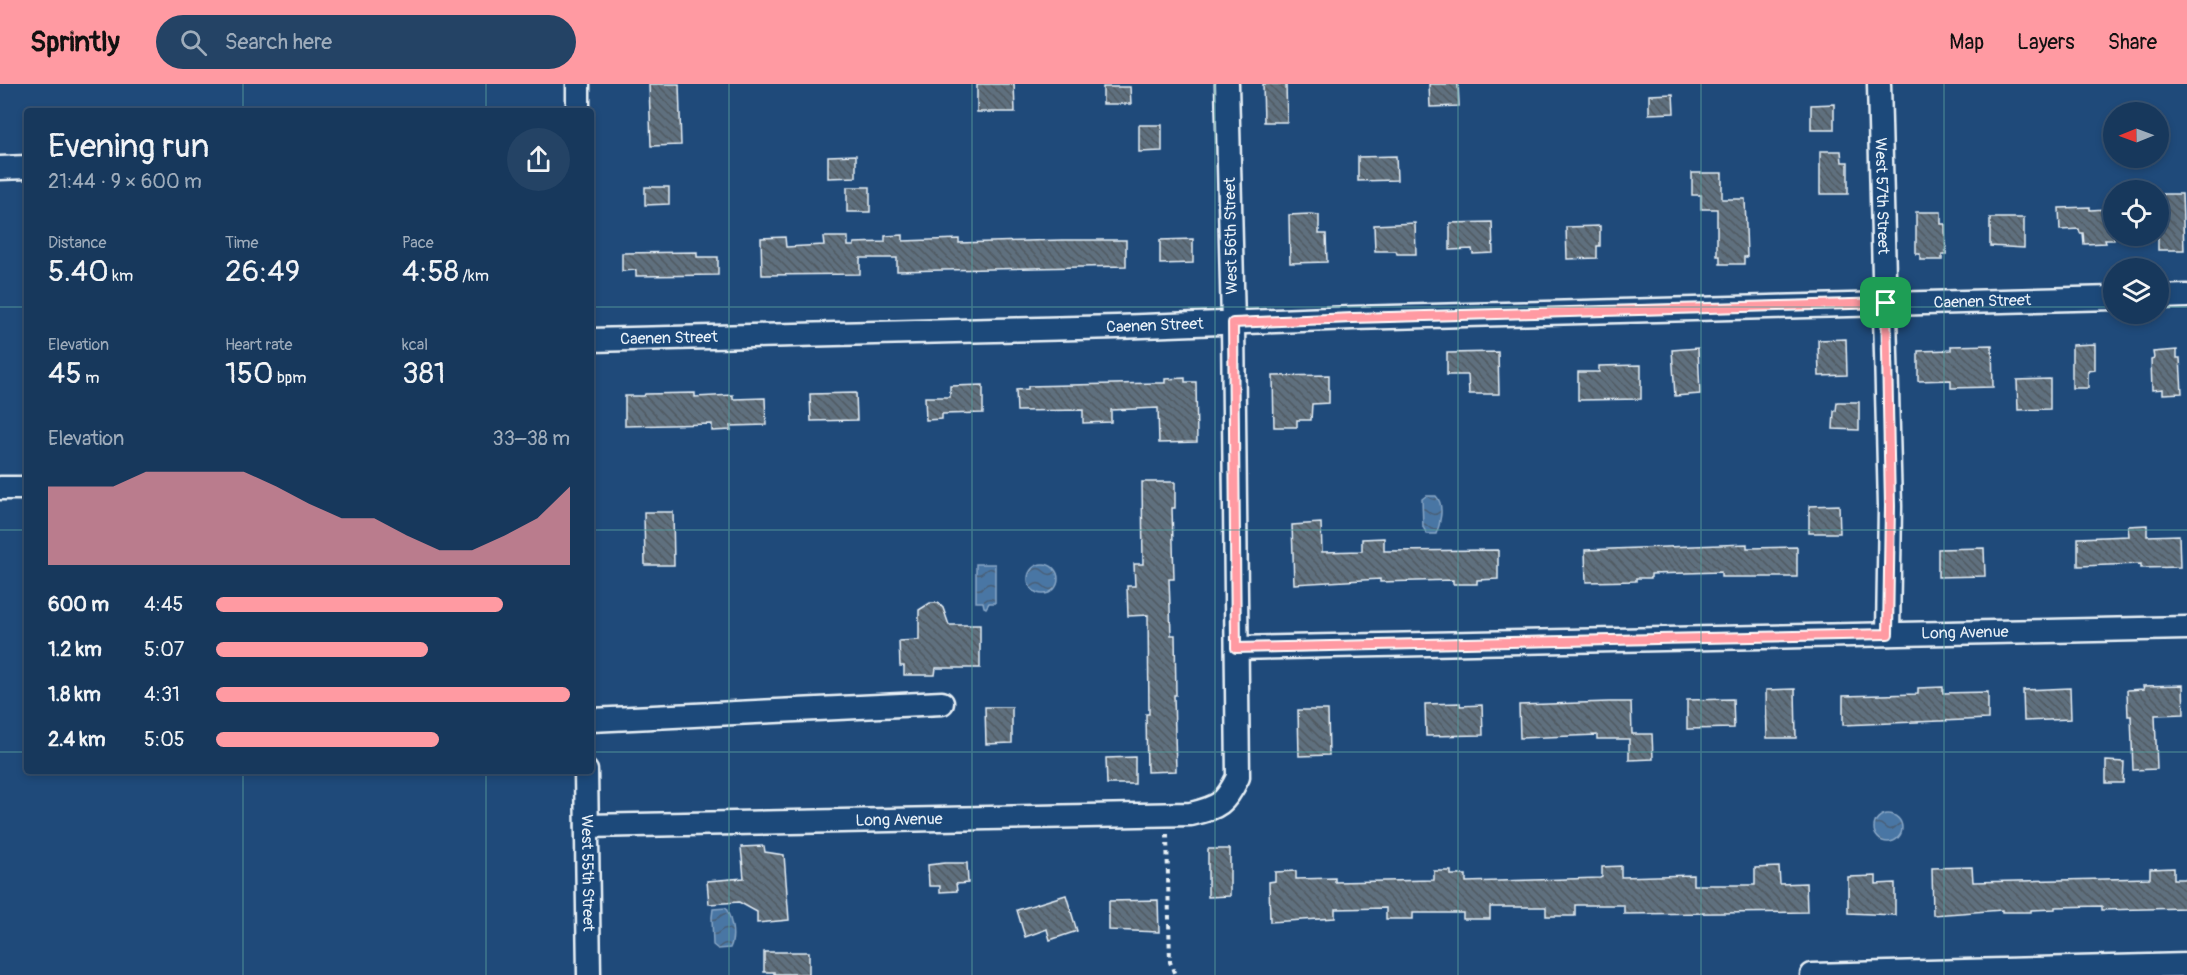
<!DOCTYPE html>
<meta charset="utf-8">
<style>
body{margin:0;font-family:Pangolin,sans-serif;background:#244365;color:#f1f3f6;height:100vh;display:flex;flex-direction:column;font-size:22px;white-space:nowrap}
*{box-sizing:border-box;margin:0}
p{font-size:20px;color:#9eacbb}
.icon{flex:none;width:33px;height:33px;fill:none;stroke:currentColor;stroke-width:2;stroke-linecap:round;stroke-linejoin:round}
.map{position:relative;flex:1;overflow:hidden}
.details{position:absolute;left:24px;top:24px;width:570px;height:666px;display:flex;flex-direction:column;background:#17385c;border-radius:6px;box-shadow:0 3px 9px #0003,0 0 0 2px #365272}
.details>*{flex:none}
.needle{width:39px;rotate:269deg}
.tools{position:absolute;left:2103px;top:18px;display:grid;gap:12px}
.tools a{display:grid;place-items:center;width:66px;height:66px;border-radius:50%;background:#17385c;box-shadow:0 3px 9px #0003,0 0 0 2px #365272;font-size:30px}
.pin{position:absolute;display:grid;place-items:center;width:51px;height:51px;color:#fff;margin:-26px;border-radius:12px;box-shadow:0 3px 9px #0006}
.round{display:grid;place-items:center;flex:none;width:63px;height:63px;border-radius:32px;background:#244365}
.head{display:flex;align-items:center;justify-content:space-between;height:102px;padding:0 24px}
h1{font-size:33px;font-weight:600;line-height:45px}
.metrics{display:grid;grid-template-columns:repeat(3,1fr);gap:9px;height:102px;padding:6px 24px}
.metrics div{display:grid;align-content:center}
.metrics b{font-size:30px;font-weight:600}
.metrics small{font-size:16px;font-weight:400}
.metrics p{font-size:16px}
.chart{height:168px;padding:12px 24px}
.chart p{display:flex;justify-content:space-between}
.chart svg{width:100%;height:108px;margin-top:6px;fill:#ff9aa2;opacity:.7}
ul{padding:0 24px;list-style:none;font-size:20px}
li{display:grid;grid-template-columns:96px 72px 1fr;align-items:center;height:45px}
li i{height:15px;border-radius:8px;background:#ff9aa2}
header{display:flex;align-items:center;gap:36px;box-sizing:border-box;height:84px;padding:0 30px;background:#ff9aa2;color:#111}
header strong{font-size:28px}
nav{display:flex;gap:33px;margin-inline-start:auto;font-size:21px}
.search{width:420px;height:54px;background:#244365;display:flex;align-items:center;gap:15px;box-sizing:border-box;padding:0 21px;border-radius:33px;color:#9eacbb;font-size:22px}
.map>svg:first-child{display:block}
.water{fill:url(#water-waves);stroke:#89a7c6;stroke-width:1.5}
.building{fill:url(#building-back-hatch);stroke:#e8f1f8;stroke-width:1.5}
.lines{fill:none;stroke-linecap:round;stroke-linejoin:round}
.minor-casing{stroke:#e8f1f8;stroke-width:27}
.path{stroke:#e8f1f8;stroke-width:4;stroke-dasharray:4.5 4.5;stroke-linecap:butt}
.minor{stroke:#1f4a7a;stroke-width:22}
.route-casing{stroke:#fff;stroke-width:12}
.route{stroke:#ff9aa2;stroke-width:8}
.grid{fill:none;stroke:#5ba19e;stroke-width:1.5;stroke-opacity:0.55}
.labels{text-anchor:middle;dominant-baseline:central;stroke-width:5;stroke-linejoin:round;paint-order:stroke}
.street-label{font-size:16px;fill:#e8f1f8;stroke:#1f4a7a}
</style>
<header>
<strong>Sprintly</strong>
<div class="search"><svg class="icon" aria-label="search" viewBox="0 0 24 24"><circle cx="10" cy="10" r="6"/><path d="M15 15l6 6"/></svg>Search here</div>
<nav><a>Map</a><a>Layers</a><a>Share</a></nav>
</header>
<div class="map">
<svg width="2187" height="891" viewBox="0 0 2187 891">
<defs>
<pattern id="water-waves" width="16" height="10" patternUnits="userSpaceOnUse" patternTransform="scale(1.5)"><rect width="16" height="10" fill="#4976a4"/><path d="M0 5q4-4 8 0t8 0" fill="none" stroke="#485f77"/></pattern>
<pattern id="building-back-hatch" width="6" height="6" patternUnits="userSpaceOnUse" patternTransform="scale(1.5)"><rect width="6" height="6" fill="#5e6f7e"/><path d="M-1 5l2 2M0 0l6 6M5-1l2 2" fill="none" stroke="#515a61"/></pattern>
</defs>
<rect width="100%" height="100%" fill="#1f4a7a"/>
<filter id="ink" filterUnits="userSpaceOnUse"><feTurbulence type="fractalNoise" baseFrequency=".0167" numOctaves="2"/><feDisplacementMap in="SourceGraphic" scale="12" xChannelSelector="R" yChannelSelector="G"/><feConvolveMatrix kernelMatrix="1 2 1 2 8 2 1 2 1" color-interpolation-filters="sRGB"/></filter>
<g filter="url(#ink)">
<path class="water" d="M 1426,412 L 1436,412 C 1445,421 1440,441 1436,450 L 1427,450 L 1423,443 L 1422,415 Z
M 976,480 L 995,480 L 995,519 L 989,519 L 986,524 L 984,523 L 983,518 L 976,518 Z
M1028 495a15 15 0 1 1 30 0a15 15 0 1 1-30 0Z
M1874 744a14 14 0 1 1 28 0a14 14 0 1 1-28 0Z
M 726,824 C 731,834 736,852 730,864 L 718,865 L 713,861 L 712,833 L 713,825 Z"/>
<path class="building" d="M 649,0 L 679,0 L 681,61 L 651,62 Z
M 977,0 L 1014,0 L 1015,28 L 977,28 Z
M 1263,0 L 1286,0 L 1287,38 L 1264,38 Z
M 1429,0 L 1458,0 L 1459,22 L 1430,23 Z
M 1103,3 L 1130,3 L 1131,20 L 1103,20 Z
M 1673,10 L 1674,29 L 1649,30 L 1649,11 Z
M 1834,20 L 1834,46 L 1811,46 L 1811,21 Z
M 1139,41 L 1162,41 L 1162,67 L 1139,68 Z
M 1820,67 L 1841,67 L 1842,78 L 1848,78 L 1848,110 L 1820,110 Z
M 856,71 L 856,93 L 828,94 L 828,72 Z
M 1396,72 L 1397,96 L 1358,97 L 1358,73 Z
M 1692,89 L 1722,89 L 1722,115 L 1745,115 L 1747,173 L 1744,173 L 1744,180 L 1720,180 L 1720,172 L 1717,172 L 1717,125 L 1701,125 L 1701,111 L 1692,111 Z
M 645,103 L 669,103 L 669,120 L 645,121 Z
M 847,103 L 870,103 L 870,128 L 847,128 Z
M 2163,110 L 2182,110 L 2184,166 L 2158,166 L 2158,117 L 2163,117 Z
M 2090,123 L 2090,126 L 2107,125 L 2108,131 L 2114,131 L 2114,156 L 2105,156 L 2106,159 L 2084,160 L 2083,149 L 2080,149 L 2079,145 L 2060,146 L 2059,124 Z
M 1916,128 L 1941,128 L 1941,140 L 1945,140 L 1946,170 L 1942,170 L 1942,176 L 1920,176 L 1920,170 L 1916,170 Z
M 1310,130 L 1319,131 L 1319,150 L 1326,150 L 1327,178 L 1290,179 L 1289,131 Z
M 1990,134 L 2024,134 L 2024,164 L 1990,162 Z
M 1492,138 L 1493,169 L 1473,170 L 1472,165 L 1450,166 L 1450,139 Z
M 1415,139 L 1416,170 L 1397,170 L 1396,167 L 1375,167 L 1374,141 Z
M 1600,142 L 1600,162 L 1597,162 L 1597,174 L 1567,175 L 1566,143 Z
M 903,151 L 903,157 L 959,155 L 959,159 L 1062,156 L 1126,156 L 1126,182 L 897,187 L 897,174 L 860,174 L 860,190 L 762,191 L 761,154 L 785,153 L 786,163 L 824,161 L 823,153 L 848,153 L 848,162 L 854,162 L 854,159 L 885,158 L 885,152 Z
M 1193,155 L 1193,179 L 1160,180 L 1160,156 Z
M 697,168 L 697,173 L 718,173 L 718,191 L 636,192 L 636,186 L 622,187 L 622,169 Z
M 1846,255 L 1847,291 L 1819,292 L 1818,256 Z
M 2095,260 L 2095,286 L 2088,287 L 2088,304 L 2072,304 L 2072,261 Z
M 1992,261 L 1993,303 L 1951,304 L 1951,296 L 1918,297 L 1918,267 L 1951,266 L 1951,262 Z
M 1698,264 L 1700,310 L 1675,312 L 1672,266 Z
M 2177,266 L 2177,274 L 2180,274 L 2182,309 L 2163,310 L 2163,305 L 2152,306 L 2151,275 L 2154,274 L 2153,268 Z
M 1498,268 L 1499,310 L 1469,310 L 1468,291 L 1447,291 L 1447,269 Z
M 1641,281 L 1641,315 L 1578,316 L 1578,288 L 1599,288 L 1599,282 Z
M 1329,291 L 1329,319 L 1312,320 L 1311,336 L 1297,336 L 1297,343 L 1274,343 L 1273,292 Z
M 1185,294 L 1185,298 L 1196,298 L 1197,358 L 1159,359 L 1158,324 L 1111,326 L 1111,338 L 1083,339 L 1083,326 L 1017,327 L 1016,306 L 1028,305 L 1028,302 L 1157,299 L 1165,299 L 1165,295 Z
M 2050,295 L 2050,325 L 2018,326 L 2017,296 Z
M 983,301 L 983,329 L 942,330 L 942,335 L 926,336 L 925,313 L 950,313 L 950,302 Z
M 695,309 L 695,313 L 733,311 L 733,315 L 765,314 L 766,341 L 730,342 L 731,346 L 712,347 L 712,340 L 625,342 L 625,312 L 644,312 L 645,310 Z
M 856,309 L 857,336 L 811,337 L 810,310 Z
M 1837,318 L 1859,318 L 1859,346 L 1833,345 L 1834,327 L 1836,327 Z
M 1142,398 L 1175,398 L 1175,424 L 1172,424 L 1174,495 L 1169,495 L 1171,551 L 1175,551 L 1176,611 L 1174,611 L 1176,687 L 1147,688 L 1146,630 L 1149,630 L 1148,531 L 1128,532 L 1127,502 L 1135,502 L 1134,480 L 1143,480 Z
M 1839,421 L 1840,449 L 1809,449 L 1809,422 Z
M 644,428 L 673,428 L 674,481 L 645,481 Z
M 1321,439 L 1322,468 L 1362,467 L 1362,455 L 1384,454 L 1384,467 L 1498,466 L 1498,495 L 1477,496 L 1477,500 L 1453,500 L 1453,496 L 1380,498 L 1380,495 L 1294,500 L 1292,441 Z
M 2147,441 L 2147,452 L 2179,451 L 2180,483 L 2141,484 L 2141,480 L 2078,482 L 2078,454 L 2129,452 L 2128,442 Z
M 1747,460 L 1747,464 L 1797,463 L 1797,493 L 1721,493 L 1721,488 L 1651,490 L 1651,494 L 1636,494 L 1636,497 L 1586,498 L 1585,466 Z
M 1984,464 L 1985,492 L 1938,493 L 1938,465 Z
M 930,519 L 938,519 L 943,524 L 949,541 L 980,541 L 980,584 L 936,584 L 935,591 L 904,591 L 904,582 L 900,582 L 899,557 L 919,556 L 919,526 Z
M 2183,601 L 2184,630 L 2155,631 L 2157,685 L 2133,686 L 2131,632 L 2128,632 L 2127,606 L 2144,605 L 2143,602 Z
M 1943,603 L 1943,609 L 1988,608 L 1988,635 L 1843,641 L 1843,612 L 1918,610 L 1918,604 Z
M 2070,604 L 2071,635 L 2024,637 L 2023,606 Z
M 1795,605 L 1796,654 L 1767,654 L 1766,606 Z
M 1733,615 L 1734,644 L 1687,645 L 1687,616 Z
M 1609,618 L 1631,618 L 1632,650 L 1652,650 L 1653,675 L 1629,676 L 1629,655 L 1597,655 L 1597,651 L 1520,654 L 1519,621 Z
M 1460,619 L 1460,622 L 1482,621 L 1483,651 L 1426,652 L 1425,620 Z
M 985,623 L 1012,623 L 1012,659 L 986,660 Z
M 1298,626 L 1328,626 L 1329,671 L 1299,672 Z
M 1135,673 L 1135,700 L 1107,700 L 1106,674 Z
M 2106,677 L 2124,678 L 2123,699 L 2106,699 Z
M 764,762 L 765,768 L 784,771 L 789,836 L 757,839 L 757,828 L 739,818 L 709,820 L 707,797 L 744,794 L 741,763 Z
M 1208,765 L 1230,765 L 1230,812 L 1208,813 Z
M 945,779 L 967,779 L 968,799 L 956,800 L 957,807 L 940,808 L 940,802 L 929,802 L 928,781 Z
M 1621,782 L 1621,793 L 1693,791 L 1693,801 L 1755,801 L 1755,784 L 1779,783 L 1780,800 L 1806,799 L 1807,828 L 1624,830 L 1624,821 L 1575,821 L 1575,832 L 1546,832 L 1546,823 L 1490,823 L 1490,835 L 1463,835 L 1463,829 L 1413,829 L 1413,835 L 1386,835 L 1386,824 L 1335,825 L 1335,834 L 1270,838 L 1269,798 L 1275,797 L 1275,788 L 1296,787 L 1296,795 L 1335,794 L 1335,798 L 1434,796 L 1434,787 L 1451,787 L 1451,791 L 1466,791 L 1466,798 L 1600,794 L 1602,793 L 1602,783 Z
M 1972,783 L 1973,798 L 2150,794 L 2150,785 L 2174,784 L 2174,795 L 2187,795 L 2187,824 L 2102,826 L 2102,822 L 2055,823 L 2055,825 L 2031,826 L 2031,828 L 2002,828 L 2002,826 L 1933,831 L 1932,784 Z
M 1876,792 L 1876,800 L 1895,799 L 1895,831 L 1848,829 L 1848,793 Z
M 1066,811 L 1077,847 L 1050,856 L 1047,845 L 1025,853 L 1017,826 Z
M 1158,816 L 1159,848 L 1109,846 L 1109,817 Z
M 764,868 L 809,868 L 809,890 L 774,890 L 774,888 L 764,888 Z"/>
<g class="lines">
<g class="minor-casing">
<g id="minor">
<path d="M 578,0 L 578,27"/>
<path id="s1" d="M 1879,0 L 1890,422 L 1888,550"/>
<path d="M 0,84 L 27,83"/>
<path d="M 2158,213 L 2187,212"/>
<path id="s2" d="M 591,256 L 1117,243 L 1353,234 L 2114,214"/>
<path d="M 0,404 L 27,404"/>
<path id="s3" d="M 1237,564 L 2187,544"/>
<path d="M 591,636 L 942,619"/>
<path id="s4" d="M 586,687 L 589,891"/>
<path id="s5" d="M 587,742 L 1191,730 C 1219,723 1225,720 1238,693 L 1233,239 L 1227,0"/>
<path d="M 1812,891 L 2187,881"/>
</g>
</g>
<path class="path" d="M 1167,750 L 1170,878 L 1175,891"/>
<use href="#minor" class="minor"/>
</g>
</g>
<g class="lines" filter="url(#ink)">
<g class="route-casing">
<path id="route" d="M 1886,219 L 1890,422 L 1888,550 L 1236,564 L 1233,239 L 1353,234 Z"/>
</g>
<use href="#route" class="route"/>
</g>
<path class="grid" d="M 243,0 L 243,27M 486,0 L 486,27M 729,0 L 729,891M 972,0 L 972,891M 1215,0 L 1215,891M 1458,0 L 1458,891M 1701,0 L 1701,891M 1944,0 L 1944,891M 0,223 L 27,223M 591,223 L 2114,223M 2158,223 L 2187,223M 0,446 L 27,446M 591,446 L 2187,446M 0,668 L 27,668M 591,668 L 2187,668M 243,687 L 243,891M 486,687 L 486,891"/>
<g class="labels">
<g class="street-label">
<text stroke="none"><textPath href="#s1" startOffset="112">West 57th Street</textPath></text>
<text transform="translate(1231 152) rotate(-91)">West 56th Street</text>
<text stroke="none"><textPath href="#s2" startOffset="1392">Caenen Street</textPath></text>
<text stroke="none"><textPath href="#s2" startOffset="564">Caenen Street</textPath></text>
<text stroke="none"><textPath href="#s2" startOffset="78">Caenen Street</textPath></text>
<text stroke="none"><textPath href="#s3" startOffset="728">Long Avenue</textPath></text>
<text stroke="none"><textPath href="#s5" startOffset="312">Long Avenue</textPath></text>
<text stroke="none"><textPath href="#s4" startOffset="102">West 55th Street</textPath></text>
</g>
</g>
</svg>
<div class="tools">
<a><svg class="needle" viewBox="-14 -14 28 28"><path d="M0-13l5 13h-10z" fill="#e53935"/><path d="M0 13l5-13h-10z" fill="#9eacbb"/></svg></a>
<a><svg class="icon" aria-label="locate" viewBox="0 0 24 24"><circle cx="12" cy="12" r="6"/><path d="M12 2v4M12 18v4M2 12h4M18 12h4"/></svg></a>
<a><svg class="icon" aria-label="layers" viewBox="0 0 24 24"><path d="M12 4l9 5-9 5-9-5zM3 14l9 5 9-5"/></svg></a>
</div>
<div class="pin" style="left:1886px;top:219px;background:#1e9e55"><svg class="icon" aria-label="arrive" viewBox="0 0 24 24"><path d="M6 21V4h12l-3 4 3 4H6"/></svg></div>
<section class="details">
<div class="head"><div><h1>Evening run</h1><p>21:44 · 9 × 600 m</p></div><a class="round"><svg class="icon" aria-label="share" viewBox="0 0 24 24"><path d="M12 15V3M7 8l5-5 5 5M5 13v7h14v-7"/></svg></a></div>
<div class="metrics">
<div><p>Distance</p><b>5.40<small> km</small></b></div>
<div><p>Time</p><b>26:49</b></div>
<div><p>Pace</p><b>4:58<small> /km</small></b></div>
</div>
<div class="metrics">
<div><p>Elevation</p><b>45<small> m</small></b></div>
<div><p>Heart rate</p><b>150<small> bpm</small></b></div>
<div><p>kcal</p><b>381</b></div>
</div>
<div class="chart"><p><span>Elevation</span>33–38 m</p>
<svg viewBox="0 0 160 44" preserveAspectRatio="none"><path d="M0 44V12L10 12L20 12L30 6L40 6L50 6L60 6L70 12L80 19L90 25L100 25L110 32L120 38L130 38L140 32L150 25L160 12V44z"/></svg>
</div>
<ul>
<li><b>600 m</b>4:45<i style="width:81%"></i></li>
<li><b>1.2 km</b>5:07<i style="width:60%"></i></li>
<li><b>1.8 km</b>4:31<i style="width:100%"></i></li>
<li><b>2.4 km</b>5:05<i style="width:63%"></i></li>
</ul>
</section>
</div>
